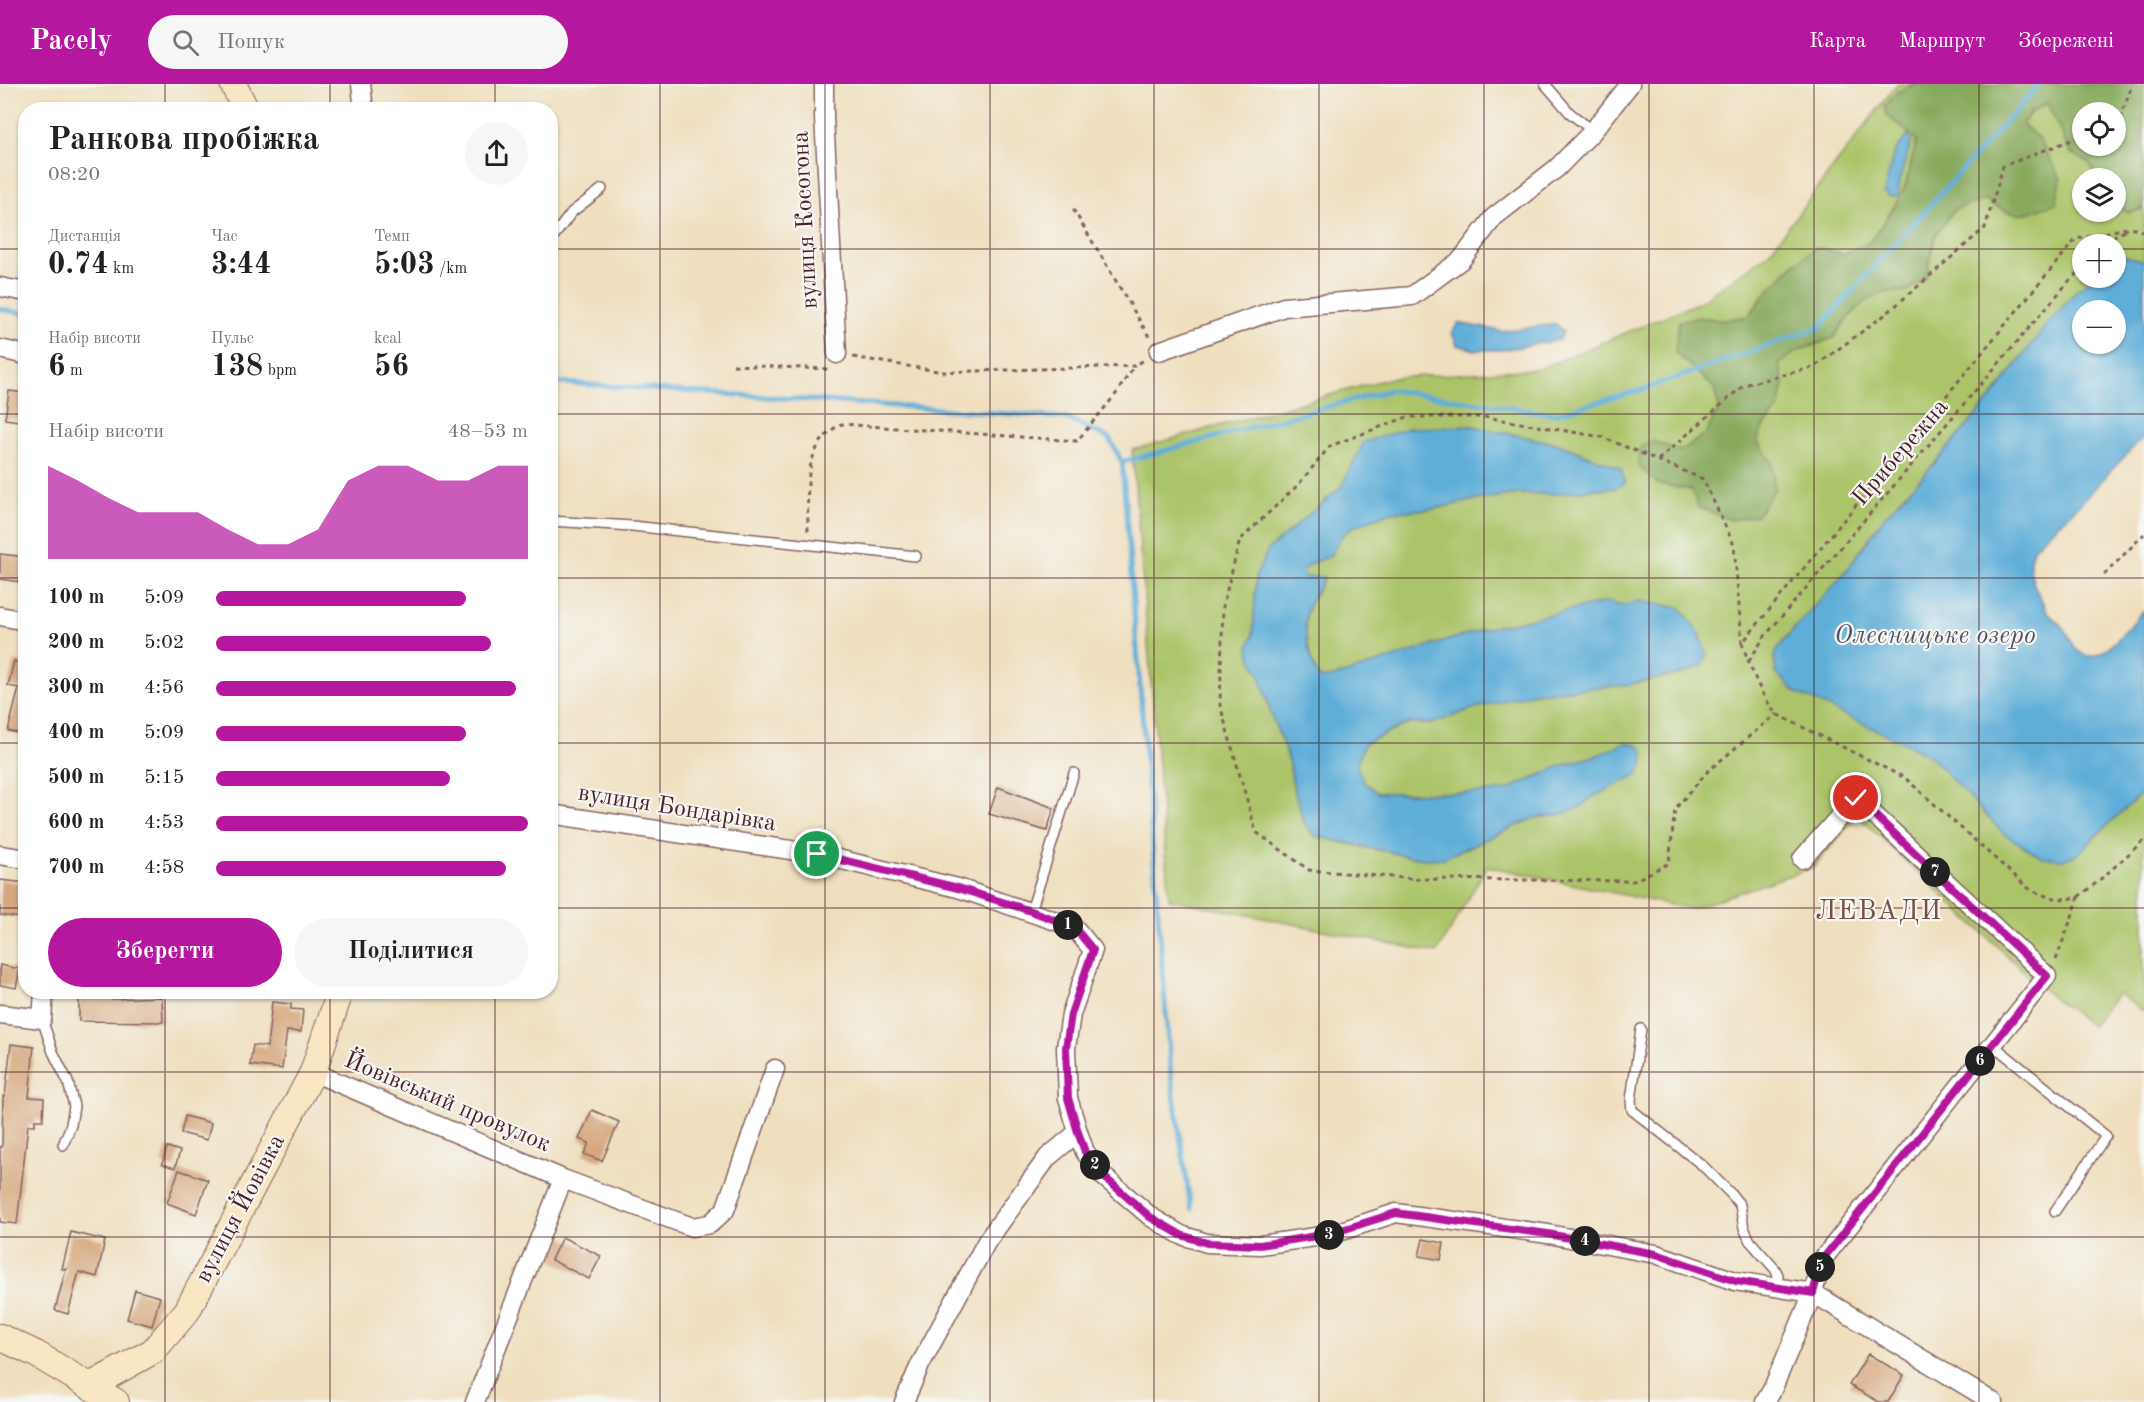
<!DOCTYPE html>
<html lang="uk">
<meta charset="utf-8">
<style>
body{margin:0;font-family:"Old Standard TT",serif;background:#f6f6f6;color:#222;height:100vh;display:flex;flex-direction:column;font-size:22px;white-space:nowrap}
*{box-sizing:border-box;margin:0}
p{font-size:20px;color:#767676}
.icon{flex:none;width:33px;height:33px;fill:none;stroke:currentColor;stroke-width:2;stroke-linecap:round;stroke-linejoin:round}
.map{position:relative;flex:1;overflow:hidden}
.panel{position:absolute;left:18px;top:18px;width:540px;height:897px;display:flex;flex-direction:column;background:#fff;border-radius:24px;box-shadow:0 2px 4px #0004}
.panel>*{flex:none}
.buttons{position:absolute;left:2072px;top:18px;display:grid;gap:12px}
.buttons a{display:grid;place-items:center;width:54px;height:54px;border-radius:50%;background:#fff;box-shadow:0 2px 4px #0004;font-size:30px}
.pin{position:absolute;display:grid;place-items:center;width:51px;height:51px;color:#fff;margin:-26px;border:3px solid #fff;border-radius:50%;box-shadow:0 2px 6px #0007}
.km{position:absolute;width:30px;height:30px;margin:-15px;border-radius:50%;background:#222;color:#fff;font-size:16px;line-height:30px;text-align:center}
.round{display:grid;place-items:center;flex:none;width:63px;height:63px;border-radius:32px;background:#f6f6f6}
.overview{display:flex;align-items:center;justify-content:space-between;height:102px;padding:0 30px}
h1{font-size:33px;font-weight:600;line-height:45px}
.stats{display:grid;grid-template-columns:repeat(3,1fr);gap:9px;height:102px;padding:6px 30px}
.stats div{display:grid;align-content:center}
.stats b{font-size:30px;font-weight:600}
.stats small{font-size:16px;font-weight:400}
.stats p{font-size:16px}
.chart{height:168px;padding:12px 30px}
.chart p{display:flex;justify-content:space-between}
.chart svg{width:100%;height:108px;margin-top:6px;fill:#b5179e;opacity:.7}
.primary-button{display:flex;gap:12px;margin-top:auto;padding:12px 30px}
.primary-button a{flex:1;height:69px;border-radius:36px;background:#b5179e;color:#fff;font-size:24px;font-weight:600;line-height:69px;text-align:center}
.primary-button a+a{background:#f6f6f6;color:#222}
ul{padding:0 30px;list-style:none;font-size:20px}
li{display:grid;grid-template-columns:96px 72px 1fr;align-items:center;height:45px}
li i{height:15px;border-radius:8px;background:#b5179e}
header{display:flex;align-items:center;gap:36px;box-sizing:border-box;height:84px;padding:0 30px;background:#b5179e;color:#fff}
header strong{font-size:28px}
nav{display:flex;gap:33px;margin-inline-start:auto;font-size:21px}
.search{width:420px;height:54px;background:#f6f6f6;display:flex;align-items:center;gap:15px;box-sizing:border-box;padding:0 21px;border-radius:33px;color:#767676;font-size:22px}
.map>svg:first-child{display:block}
.green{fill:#acc469;stroke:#7b724a;stroke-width:1.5;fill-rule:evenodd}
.forest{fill:#89aa5d;stroke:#6a6444;stroke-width:1.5;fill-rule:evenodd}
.water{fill:#5eaed8;stroke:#546682;stroke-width:1.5;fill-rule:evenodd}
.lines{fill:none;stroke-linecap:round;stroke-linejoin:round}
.stream{stroke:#5eaed8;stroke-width:5}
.building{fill:#d6a77e}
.lane-casing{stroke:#84625f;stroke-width:12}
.street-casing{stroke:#84625f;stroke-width:21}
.secondary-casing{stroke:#84625f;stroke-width:28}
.path{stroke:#84625f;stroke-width:3;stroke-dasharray:4.5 4.5;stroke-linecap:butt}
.lane{stroke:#fff;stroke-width:9}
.street{stroke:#fff;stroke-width:18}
.secondary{stroke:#f9e7c3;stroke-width:26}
.route-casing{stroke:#fff;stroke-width:12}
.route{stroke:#b5179e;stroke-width:8}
.grid{fill:none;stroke:#4a1f2b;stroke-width:1.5;stroke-opacity:0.55}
.labels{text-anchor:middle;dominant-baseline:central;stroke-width:4.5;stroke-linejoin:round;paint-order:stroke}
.street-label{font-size:24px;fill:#4a1f2b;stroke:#f6f6f2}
.water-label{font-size:26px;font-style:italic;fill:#515168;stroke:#f6f6f2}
.quarter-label{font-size:27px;letter-spacing:1.5px;fill:#7b4f48;stroke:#f6f6f2}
</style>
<header>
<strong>Pacely</strong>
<div class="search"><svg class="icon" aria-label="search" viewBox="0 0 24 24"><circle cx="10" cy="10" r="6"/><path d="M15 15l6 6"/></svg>Пошук</div>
<nav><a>Карта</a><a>Маршрут</a><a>Збережені</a></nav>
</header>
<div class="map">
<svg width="2144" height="1318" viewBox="0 0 2144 1318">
<rect width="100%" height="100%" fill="#f6f6f2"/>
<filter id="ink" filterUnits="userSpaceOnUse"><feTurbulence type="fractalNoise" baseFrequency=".0167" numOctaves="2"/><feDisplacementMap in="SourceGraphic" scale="12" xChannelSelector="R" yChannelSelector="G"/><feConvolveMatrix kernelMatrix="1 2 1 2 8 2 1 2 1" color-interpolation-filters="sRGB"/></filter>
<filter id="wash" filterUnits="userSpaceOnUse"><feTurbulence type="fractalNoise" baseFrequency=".008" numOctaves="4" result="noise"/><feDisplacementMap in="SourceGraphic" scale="24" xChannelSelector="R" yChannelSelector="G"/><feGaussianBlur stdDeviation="1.35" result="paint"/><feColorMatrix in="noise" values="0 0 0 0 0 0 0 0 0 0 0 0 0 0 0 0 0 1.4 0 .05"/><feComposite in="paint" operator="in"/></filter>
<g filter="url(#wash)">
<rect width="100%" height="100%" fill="#efdfbf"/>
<path class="green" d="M 1897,0 L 1916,0 L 1897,8 L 1886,30 L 1917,56 L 1905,103 L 1892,126 L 1869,159 L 1843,170 L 1797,177 L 1760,216 L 1749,232 L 1725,236 L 1695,233 L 1675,268 L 1715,304 L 1719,324 L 1706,350 L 1680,367 L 1652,357 L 1658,400 L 1692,406 L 1698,423 L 1731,436 L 1772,379 L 1757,357 L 1765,340 L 1779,324 L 1784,299 L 1779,280 L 1797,267 L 1833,254 L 1847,235 L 1864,218 L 1885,208 L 1907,207 L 1926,194 L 1936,149 L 1955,125 L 1984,116 L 2008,128 L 2044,66 L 2038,54 L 2022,40 L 2030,29 L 2048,18 L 2071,69 L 2090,79 L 2096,94 L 2082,94 L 2082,128 L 2115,128 L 2115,122 L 2130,129 L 2144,124 L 2144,177 L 2122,171 L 2115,177 L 2115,160 L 2082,160 L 2082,194 L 2093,194 L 2077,206 L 2044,244 L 1994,311 L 1935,379 L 1885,432 L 1847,486 L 1784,556 L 1774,572 L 1776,589 L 1931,673 L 2004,750 L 2076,771 L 2144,707 L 2144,928 L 2118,909 L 2092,942 L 2047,909 L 1857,731 L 1814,783 L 1690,825 L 1487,782 L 1437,869 L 1169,815 L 1132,366 L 1391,294 L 1539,285 L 1700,218 L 1767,171 ZM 1472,342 L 1555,359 L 1621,384 L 1615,404 L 1593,405 L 1554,410 L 1518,410 L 1475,416 L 1434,425 L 1391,428 L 1352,443 L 1341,453 L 1329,473 L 1311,479 L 1303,486 L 1303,493 L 1324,493 C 1319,505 1311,516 1307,527 C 1302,544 1310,582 1321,595 L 1334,593 L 1480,546 L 1607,518 L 1622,522 L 1639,517 L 1702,582 L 1685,589 L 1626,601 L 1534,609 L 1472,625 L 1431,640 L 1409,639 L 1365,659 L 1356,681 L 1364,698 L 1377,709 L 1483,709 L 1507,706 L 1558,683 L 1598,671 L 1625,659 L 1638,690 L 1593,713 L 1578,724 L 1559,731 L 1534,734 L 1444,774 L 1426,775 L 1357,762 L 1315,752 L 1304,738 L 1295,709 L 1287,670 L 1271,630 L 1260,591 L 1250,571 L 1249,562 L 1253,552 L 1268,466 L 1341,403 L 1364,358 Z"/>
<path class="forest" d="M 1916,0 L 2144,0 L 2144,124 L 2130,129 L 2115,122 L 2115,94 L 2096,94 L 2090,79 L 2071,69 L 2047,19 L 2030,29 L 2022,40 L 2038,54 L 2061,95 L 2056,119 C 2018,133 2020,134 1984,116 L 1955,125 L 1936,149 L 1926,194 L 1907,207 L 1885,208 L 1864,218 L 1847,235 L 1833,254 L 1797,267 L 1779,280 L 1784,299 L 1779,324 L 1765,340 L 1757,357 L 1772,379 L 1775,405 L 1757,431 L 1731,436 L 1698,423 L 1692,406 L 1658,400 L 1638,382 L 1641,362 L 1652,357 L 1680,367 L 1706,350 L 1719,324 L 1714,304 L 1675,268 L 1679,237 L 1695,233 L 1725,236 L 1749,232 C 1768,204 1789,182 1817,163 L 1843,170 L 1869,159 L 1892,126 L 1905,103 L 1917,56 L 1886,30 L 1884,23 L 1897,8 ZM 2082,28 L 2115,28 L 2115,62 L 2082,62 Z"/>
<path class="water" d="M 1908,51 L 1912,57 L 1901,90 L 1898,112 L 1890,113 L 1884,108 L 1894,68 Z
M 2122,171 L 2144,177 L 2144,352 L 2074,426 L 2034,463 C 2023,485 2037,509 2048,528 C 2052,535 2060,539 2064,544 C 2072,554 2073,569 2088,572 C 2105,575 2133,538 2144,526 L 2144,707 L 2076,771 L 2064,775 L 2043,774 L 2004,750 L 1931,673 L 1917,665 L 1795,608 L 1776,589 L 1774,572 L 1784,556 L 1847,486 L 1885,432 L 1935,379 L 1994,311 L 2044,244 L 2077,206 L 2093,194 L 2115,194 L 2115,177 ZM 2082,226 L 2115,226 L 2115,260 L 2082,260 Z
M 1458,239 L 1501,247 L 1556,240 L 1563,247 L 1560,256 L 1501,266 L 1475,266 L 1457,261 L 1452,249 Z
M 1472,342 L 1555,359 L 1621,384 L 1625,399 L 1615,404 L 1593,405 L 1554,410 L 1518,410 L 1475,416 L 1434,425 L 1391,428 L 1352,443 L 1341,453 L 1329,473 L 1311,479 L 1303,486 L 1304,493 L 1324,493 C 1319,504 1311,515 1307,527 C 1302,543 1310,582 1321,595 L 1334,593 L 1480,546 L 1607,518 L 1622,522 L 1639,517 L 1681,524 L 1700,550 L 1707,572 L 1702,582 L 1685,589 L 1626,601 L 1534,609 L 1472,625 L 1431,640 L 1409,639 L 1365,659 L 1356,681 L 1364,698 L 1377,709 L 1483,709 L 1507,706 L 1558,683 L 1598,671 L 1625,659 L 1638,661 L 1644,667 L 1643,681 L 1638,690 L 1593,713 L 1578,724 L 1559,731 L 1534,734 L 1444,774 L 1426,775 L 1412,773 L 1315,752 L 1304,738 L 1295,709 L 1287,670 L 1271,630 L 1260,591 L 1250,571 L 1249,562 L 1253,551 L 1256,492 L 1268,466 L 1341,403 L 1364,358 L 1408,344 Z"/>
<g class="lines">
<path class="stream" d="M 0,225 L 26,230
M 550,298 L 1066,334 L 1109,354 L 1122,378 L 1171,992 L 1191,1125
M 1122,378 L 1391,306 L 1555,330 L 1645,305 L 1820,243 L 2040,0"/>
</g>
<g id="blocks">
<path class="building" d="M 9,307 L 26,309 L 26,338 L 5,335 Z
M 0,470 L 26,473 L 26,499 L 0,495 Z
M 14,577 L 26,580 L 26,651 L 8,647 L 19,604 L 8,602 Z
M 998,703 L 1054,724 L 1047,747 L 989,730 Z
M 0,796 L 26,799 L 21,834 L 0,831 Z
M 0,881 L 20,885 L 16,904 L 0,901 Z
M 112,913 L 112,915 L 162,913 L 163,938 L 79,937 L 79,914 Z
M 272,918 L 291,920 L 291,925 L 303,926 L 301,948 L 287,947 L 282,985 L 250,981 L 253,961 L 267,963 Z
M 11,960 L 34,963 L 29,1013 L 44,1014 L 43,1036 L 35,1036 L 35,1041 L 28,1041 L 17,1140 L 0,1138 L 0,1063 L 2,1063 L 3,1012 L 5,1012 Z
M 592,1026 L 619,1038 L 602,1077 L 584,1070 L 589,1059 L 579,1055 Z
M 185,1032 L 211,1039 L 207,1056 L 181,1049 Z
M 167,1063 L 180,1067 L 175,1084 L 162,1080 Z
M 179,1086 L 208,1096 L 196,1130 L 167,1119 Z
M 71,1148 L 105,1156 L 97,1193 L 79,1188 L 68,1230 L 55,1226 L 66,1185 L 62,1185 Z
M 562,1153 L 601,1172 L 589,1195 L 551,1176 Z
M 1423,1155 L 1444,1159 L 1441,1176 L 1419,1172 Z
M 135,1206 L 160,1213 L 152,1242 L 127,1235 Z
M 1868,1270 L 1904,1291 L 1888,1318 L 1879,1318 L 1849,1301 Z"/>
</g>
</g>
<g filter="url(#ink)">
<use href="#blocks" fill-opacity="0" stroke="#84625f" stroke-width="1.5"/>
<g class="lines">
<g class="lane-casing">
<path id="lane" d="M 1545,0 L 1570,29 L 1593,47
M 550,157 L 572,128 L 602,105
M 550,437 L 632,442 L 916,472
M 1031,827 L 1074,689
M 42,935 L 53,968 L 68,998 L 74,1022 L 71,1041 L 63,1061
M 1641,945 L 1631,1016 L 1632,1026 L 1702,1081 L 1732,1111 L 1740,1121 L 1744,1144 L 1750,1157 L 1775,1185 L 1778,1191 L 1777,1205
M 1993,961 L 2106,1052 L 2055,1127"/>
</g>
<g class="street-casing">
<path id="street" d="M 361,0 L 364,26
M 824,0 L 824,33 L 837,270
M 0,203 L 26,208
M 0,265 L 26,271
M 1159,267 L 1284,223 L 1412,212 L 1461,176 L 1494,133 L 1557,84 L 1593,47 L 1630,0
M 0,532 L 26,537
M 550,730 L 817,770 L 958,804 L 1074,843 L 1093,866 L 1071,930 L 1066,964 L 1068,1014 L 1078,1048 L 1085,1068 L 1103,1092 L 1151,1133 L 1181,1151 L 1207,1159 L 1260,1161 L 1329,1151 L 1396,1129 L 1548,1150 L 1656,1170 L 1735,1197 L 1813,1209 L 1993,1318
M 0,771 L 26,775
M 0,930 L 42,935 L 44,908
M 313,988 L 563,1095
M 475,1318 L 563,1095 L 692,1143 L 710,1140 L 725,1126 L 775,985
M 904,1318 L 920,1281 L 987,1157 L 1048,1073 L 1078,1048
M 1765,1318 L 1773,1304 L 1813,1209 L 1822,1176 L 2047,892 L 1856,714 L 1802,775"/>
</g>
<g class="secondary-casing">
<path id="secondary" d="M 233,0 L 246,26
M 0,1253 L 36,1270 L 116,1318
M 90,1302 L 153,1267 L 187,1227 L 313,988 L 340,908"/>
</g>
<path class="path" d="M 2115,40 L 2119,39 L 2132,0
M 1073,125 L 1150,254
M 2144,148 L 2131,143 L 2076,155 L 1742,559 C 1751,585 1759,608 1776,630 L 1905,694 L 2028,804 C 2043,812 2059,818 2077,813 C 2086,810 2133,766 2144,756
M 2107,160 L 2114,152 L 2127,146
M 853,273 L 943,288 L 1134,282 L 1146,275
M 733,281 L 828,285
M 1658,376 L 1744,301 L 1814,283 L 1886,230 L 1985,144 L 2003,82 L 2082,52
M 808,447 C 808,407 801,363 841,340 L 1077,357 L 1116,310 L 1134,282
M 2104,491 L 2144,450
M 1742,559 L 1734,461 L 1703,395 L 1602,353 L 1485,333 L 1407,333 L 1330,362 L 1298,401 L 1240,456 L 1223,521 L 1220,621 L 1256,748 L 1309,786 L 1416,795 L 1634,797 L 1669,779 L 1675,725 L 1708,687 L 1776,630
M 1749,577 L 1765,552 L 2070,196 L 2082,185
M 2056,876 L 2079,813"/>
<use href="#lane" class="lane"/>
<use href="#street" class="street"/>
<use href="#secondary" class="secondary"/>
</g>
</g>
<g class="lines" filter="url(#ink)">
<g class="route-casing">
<path id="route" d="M 817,770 L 958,804 L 1031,827 L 1074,843 L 1093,866 L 1071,930 L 1066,964 L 1068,1014 L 1078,1048 L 1085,1068 L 1103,1092 L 1150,1133 L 1181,1151 L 1207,1159 L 1260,1161 L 1329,1150 L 1396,1129 L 1548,1150 L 1656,1170 L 1736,1197 L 1813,1209 L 1822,1176 L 2047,892 L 1856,714"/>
</g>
<use href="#route" class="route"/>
</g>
<path class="grid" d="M 165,0 L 165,26M 330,0 L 330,26M 495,0 L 495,26M 660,0 L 660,1318M 825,0 L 825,1318M 990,0 L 990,1318M 1154,0 L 1154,1318M 1319,0 L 1319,1318M 1484,0 L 1484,1318M 1649,0 L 1649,1318M 1814,0 L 1814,1318M 1979,0 L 1979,1318M 0,165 L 26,165M 550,165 L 2082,165M 2115,165 L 2144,165M 0,330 L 26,330M 550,330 L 2144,330M 0,494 L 26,494M 550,494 L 2144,494M 0,659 L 26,659M 550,659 L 2144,659M 0,824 L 26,824M 550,824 L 2144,824M 165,908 L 165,1318M 330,908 L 330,1318M 495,908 L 495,1318M 0,988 L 2144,988M 0,1153 L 2144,1153"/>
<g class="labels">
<g class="street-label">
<text transform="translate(806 136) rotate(-93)">вулиця Косогона</text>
<text transform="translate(1901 369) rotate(-49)">Прибережна</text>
<text transform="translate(677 725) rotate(9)">вулиця Бондарівка</text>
<text transform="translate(447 1019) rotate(23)">Йовівський провулок</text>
<text transform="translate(241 1125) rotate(-62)">вулиця Йовівка</text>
</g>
<g class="water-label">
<text x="1935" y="552">Олесницьке озеро</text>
</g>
<g class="quarter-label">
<text x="1879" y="827">ЛЕВАДИ</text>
</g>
</g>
</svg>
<div class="buttons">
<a><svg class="icon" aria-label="locate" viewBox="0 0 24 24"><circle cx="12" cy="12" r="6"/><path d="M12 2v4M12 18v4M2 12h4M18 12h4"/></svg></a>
<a><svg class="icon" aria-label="layers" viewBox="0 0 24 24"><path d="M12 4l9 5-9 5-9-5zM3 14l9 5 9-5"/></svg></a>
<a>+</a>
<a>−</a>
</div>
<div class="pin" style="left:817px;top:770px;background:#1e9e55"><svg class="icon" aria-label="arrive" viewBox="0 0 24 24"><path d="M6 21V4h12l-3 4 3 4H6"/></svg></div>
<div class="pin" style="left:1856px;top:714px;background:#d93025"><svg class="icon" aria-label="check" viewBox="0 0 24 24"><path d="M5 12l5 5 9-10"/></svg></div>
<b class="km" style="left:1068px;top:841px">1</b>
<b class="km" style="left:1095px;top:1081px">2</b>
<b class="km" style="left:1329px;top:1151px">3</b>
<b class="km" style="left:1585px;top:1157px">4</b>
<b class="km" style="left:1820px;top:1183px">5</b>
<b class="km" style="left:1980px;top:977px">6</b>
<b class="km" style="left:1935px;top:788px">7</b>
<section class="panel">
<div class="overview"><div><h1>Ранкова пробіжка</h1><p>08:20</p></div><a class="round"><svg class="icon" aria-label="share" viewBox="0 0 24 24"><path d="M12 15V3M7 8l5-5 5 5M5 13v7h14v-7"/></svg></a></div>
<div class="stats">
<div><p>Дистанція</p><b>0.74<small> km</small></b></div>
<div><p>Час</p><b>3:44</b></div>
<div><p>Темп</p><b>5:03<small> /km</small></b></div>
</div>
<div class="stats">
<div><p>Набір висоти</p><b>6<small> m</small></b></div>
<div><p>Пульс</p><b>138<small> bpm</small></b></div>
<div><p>kcal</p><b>56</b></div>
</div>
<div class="chart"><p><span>Набір висоти</span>48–53 m</p>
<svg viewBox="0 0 160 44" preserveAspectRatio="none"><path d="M0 44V6L10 12L20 19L30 25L40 25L50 25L60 32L70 38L80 38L90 32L100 12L110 6L120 6L130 12L140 12L150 6L160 6V44z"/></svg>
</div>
<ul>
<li><b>100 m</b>5:09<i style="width:80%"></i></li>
<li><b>200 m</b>5:02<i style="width:88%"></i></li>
<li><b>300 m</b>4:56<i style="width:96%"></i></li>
<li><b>400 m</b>5:09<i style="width:80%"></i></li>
<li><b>500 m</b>5:15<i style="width:75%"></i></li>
<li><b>600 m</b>4:53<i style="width:100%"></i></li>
<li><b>700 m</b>4:58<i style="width:93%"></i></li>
</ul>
<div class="primary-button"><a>Зберегти</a><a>Поділитися</a></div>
</section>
</div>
